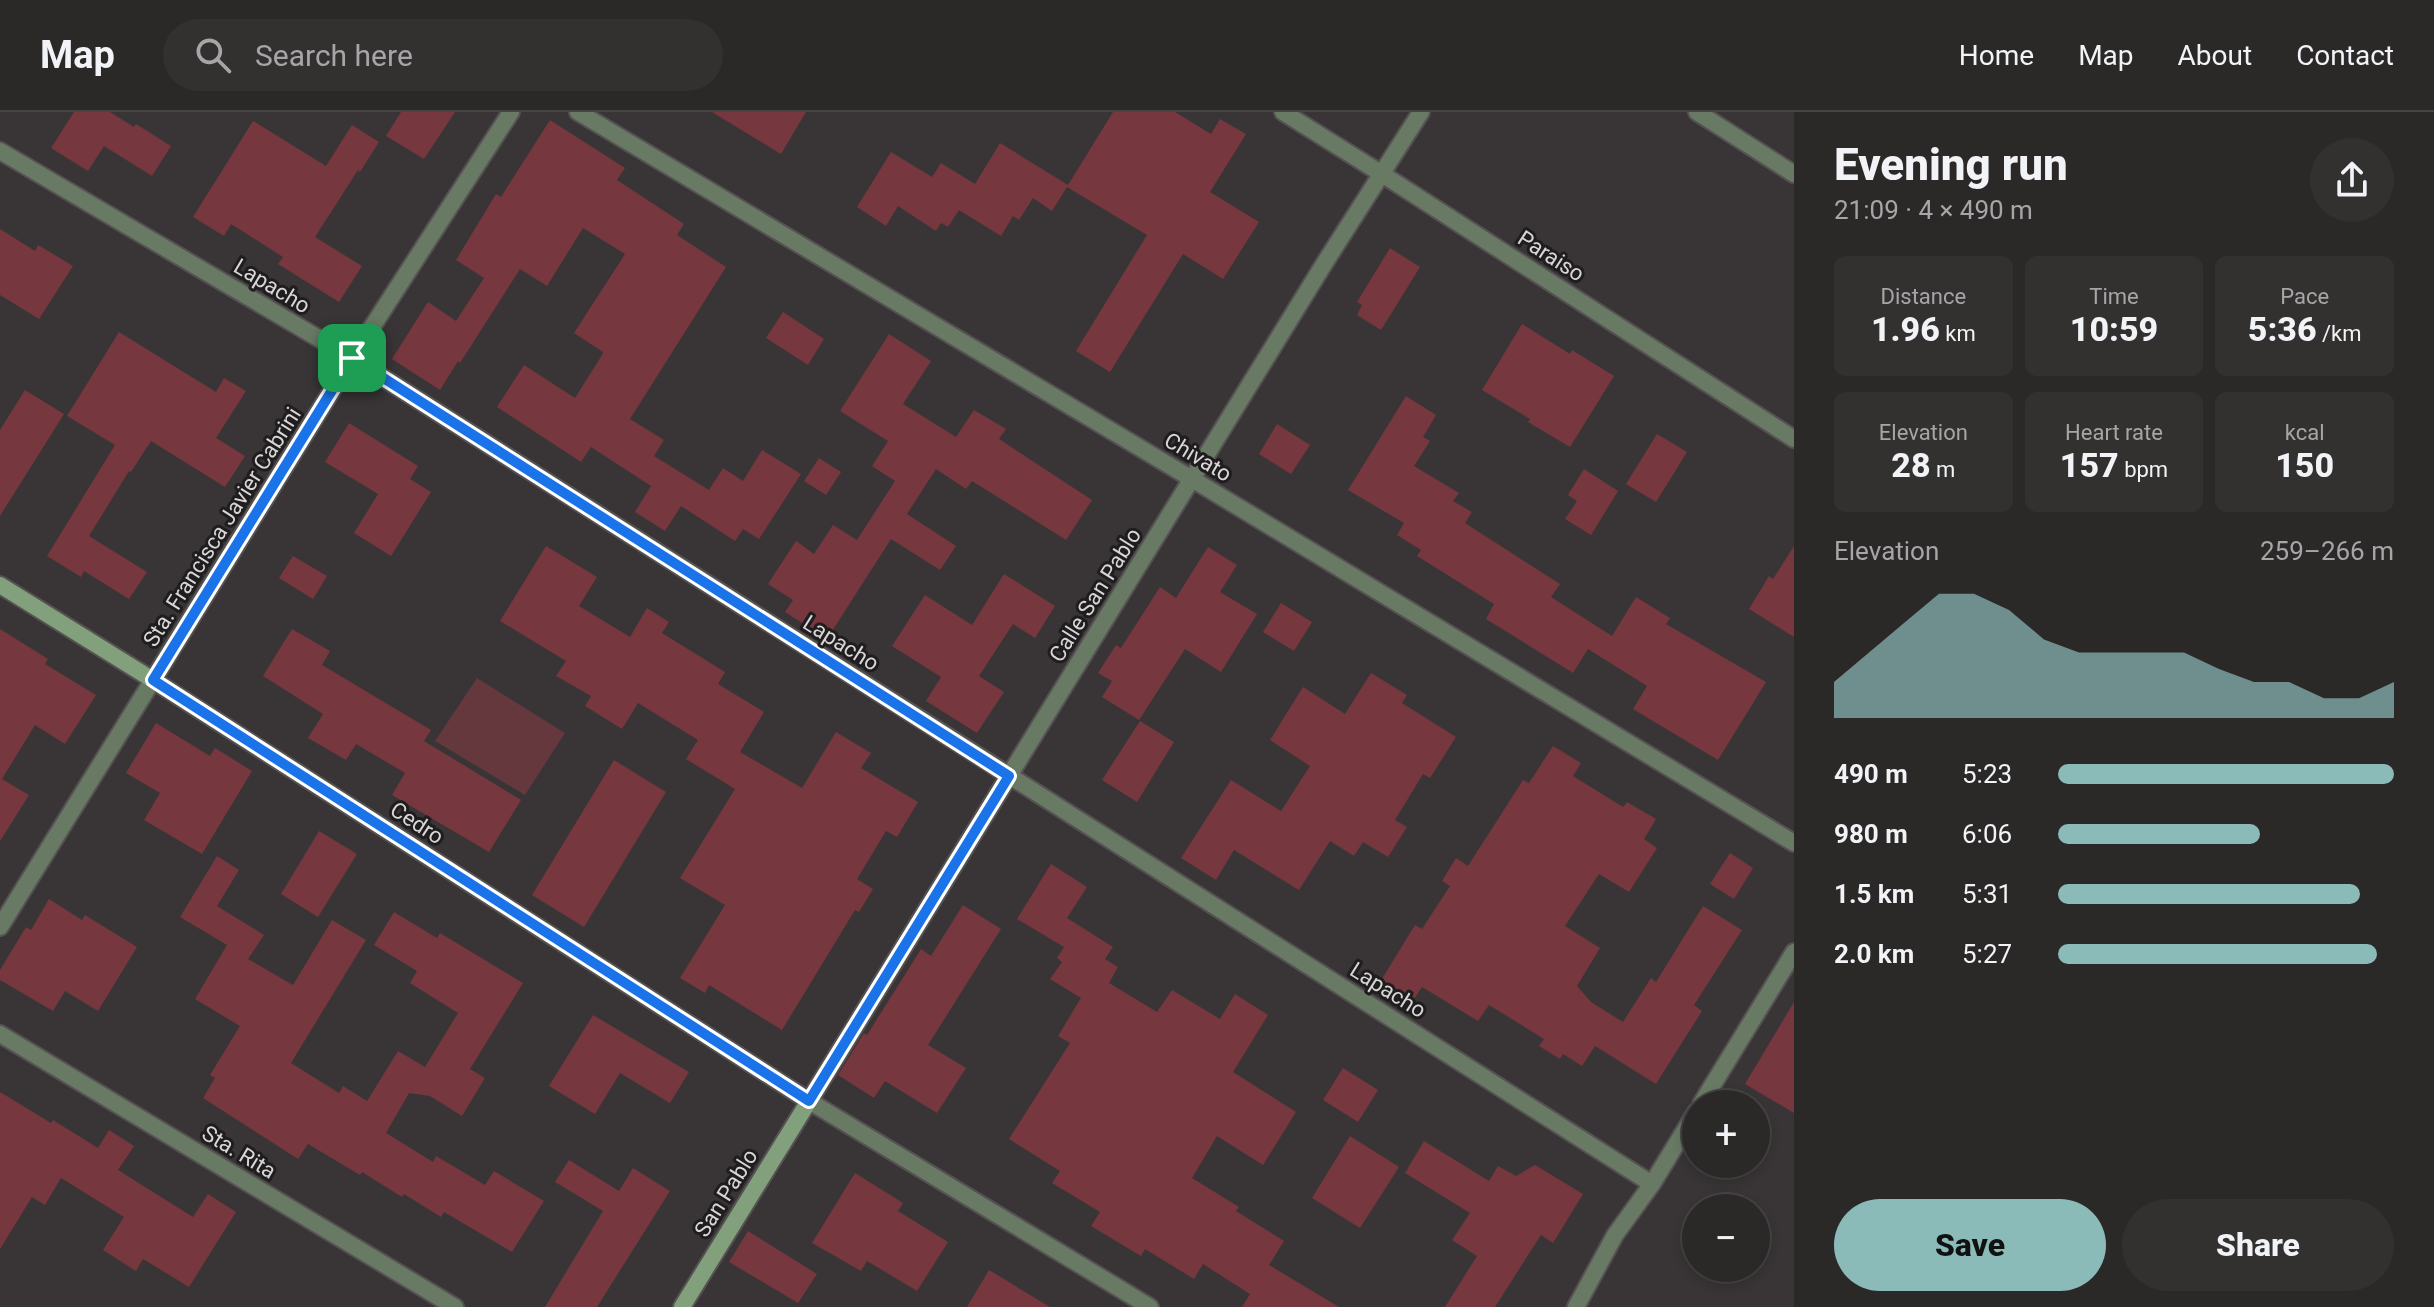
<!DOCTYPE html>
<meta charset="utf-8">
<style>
body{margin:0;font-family:Roboto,sans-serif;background:#333030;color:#f1f3f6;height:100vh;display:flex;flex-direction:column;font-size:30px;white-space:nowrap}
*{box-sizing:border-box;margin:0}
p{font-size:26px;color:#a6a6a8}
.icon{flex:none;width:44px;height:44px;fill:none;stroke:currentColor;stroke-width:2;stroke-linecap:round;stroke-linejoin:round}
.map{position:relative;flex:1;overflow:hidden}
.panel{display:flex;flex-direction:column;background:#2b2828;width:640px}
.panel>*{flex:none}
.fabs{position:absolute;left:1682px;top:978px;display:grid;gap:16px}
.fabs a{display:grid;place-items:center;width:88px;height:88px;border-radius:50%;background:#2b2828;box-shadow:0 4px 12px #0003,0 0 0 2px #474445;font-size:40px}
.pin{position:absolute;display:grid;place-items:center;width:68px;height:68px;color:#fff;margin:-34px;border-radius:16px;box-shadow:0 4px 12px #0006}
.round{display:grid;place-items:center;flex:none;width:84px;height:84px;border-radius:42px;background:#333030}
.summary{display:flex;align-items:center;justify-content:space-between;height:136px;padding:0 40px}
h1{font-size:44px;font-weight:800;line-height:60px}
.stats{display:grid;grid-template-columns:repeat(3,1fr);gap:12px;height:136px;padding:8px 40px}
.stats div{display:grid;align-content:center;border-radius:12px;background:#333030;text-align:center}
.stats b{font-size:34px;font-weight:800}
.stats small{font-size:22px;font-weight:400}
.stats p{font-size:22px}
.chart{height:224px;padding:16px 40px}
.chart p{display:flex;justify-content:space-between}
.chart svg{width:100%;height:144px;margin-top:8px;fill:#8bbbb9;opacity:.7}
.cta{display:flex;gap:16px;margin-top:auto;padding:16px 40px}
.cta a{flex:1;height:92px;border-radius:48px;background:#8bbbb9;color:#111;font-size:32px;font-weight:800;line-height:92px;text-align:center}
.cta a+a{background:#333030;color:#f1f3f6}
ul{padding:0 40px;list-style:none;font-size:26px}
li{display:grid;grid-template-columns:128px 96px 1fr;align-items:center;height:60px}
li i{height:20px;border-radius:10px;background:#8bbbb9}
header{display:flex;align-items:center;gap:48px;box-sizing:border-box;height:112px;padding:0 40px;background:#2b2828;border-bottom:2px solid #474445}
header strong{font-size:38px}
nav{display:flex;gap:44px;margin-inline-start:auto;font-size:28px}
.search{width:560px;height:72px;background:#333030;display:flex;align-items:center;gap:20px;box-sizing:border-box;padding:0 28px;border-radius:44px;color:#a6a6a8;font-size:30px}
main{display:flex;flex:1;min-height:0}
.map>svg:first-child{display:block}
.green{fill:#64383c}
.building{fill:#76373e}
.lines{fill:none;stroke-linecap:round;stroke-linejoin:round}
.street-casing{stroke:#565253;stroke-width:20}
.secondary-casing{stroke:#565253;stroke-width:20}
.street{stroke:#687a64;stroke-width:16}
.secondary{stroke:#83a07c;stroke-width:16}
.route-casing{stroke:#fff;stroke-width:16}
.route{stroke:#1a73e8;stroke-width:10}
.labels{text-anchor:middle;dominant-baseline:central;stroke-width:6;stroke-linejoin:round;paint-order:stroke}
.street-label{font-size:22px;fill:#d8d6d6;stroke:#1f1d1e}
</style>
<header>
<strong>Map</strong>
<div class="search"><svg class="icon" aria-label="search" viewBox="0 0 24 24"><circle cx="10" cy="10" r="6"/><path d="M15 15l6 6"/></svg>Search here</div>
<nav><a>Home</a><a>Map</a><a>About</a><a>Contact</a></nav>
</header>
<main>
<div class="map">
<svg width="1794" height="1195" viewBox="0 0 1794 1195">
<rect width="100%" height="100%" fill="#393536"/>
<path class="green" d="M 477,566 L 565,621 L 525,683 L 435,629 Z"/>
<path class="building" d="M 74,0 L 110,0 L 134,15 L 136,12 L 171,34 L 152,64 L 104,34 L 88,59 L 51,36 Z
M 401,0 L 455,0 L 424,47 L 386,24 Z
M 712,0 L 806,0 L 781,42 Z
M 1113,0 L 1175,0 L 1211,22 L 1220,7 L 1246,22 L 1210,80 L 1259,110 L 1223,167 L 1183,142 L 1110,260 L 1076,239 L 1147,123 L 1067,75 L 1052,99 L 1033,86 L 1019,108 L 1013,104 L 1001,124 L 959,98 L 948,115 L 941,111 L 936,119 L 898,94 L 886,114 L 857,95 L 891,40 L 932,65 L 941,51 L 975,72 L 1000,31 L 1068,73 Z
M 550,8 L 625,56 L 617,68 L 684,112 L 677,123 L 726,155 L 630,307 L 664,328 L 654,344 L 709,378 L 723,356 L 743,369 L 762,338 L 801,362 L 759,427 L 743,417 L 735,429 L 681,394 L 665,419 L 635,400 L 651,374 L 591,335 L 581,350 L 497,295 L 524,253 L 575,286 L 602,243 L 603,240 L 574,221 L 625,142 L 583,116 L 547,174 L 520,157 L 460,251 L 458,249 L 440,278 L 392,247 L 428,190 L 456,209 L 484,166 L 456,148 L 496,82 L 501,85 Z
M 253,9 L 326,54 L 352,13 L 379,30 L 360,60 L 358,58 L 315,125 L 362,154 L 339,190 L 278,152 L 283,145 L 231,112 L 224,124 L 193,105 Z
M 0,117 L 35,139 L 38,133 L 73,154 L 39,207 L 0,183 Z
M 1390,136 L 1420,155 L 1381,218 L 1357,203 L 1362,193 L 1357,190 Z
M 783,200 L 824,227 L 808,253 L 766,226 Z
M 1522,212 L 1570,242 L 1572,238 L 1614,264 L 1570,335 L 1528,310 L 1530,307 L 1482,278 Z
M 119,220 L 216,280 L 224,266 L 246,279 L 216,326 L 245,344 L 225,375 L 151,329 L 131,360 L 129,359 L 89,424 L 147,460 L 129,487 L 84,459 L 81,465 L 47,444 L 115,333 L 67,304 Z
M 889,222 L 931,249 L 903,292 L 956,325 L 974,298 L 1006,317 L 999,327 L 1092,388 L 1066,428 L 972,369 L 966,377 L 936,357 L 907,402 L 956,434 L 940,458 L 891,427 L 827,527 L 785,500 L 793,488 L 768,472 L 796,429 L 814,442 L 833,413 L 857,428 L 895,369 L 872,354 L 888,329 L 840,299 Z
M 25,278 L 64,302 L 0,404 L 0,318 Z
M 1406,284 L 1436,303 L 1423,325 L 1430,329 L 1414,354 L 1459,381 L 1453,389 L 1472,400 L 1465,411 L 1560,472 L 1551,485 L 1612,524 L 1636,485 L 1670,506 L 1666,512 L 1766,570 L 1718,648 L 1633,597 L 1647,574 L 1588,537 L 1573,561 L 1486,507 L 1494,492 L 1417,444 L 1421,438 L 1397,423 L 1404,411 L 1348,378 Z
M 349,311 L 418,354 L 410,367 L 431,380 L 391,444 L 354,421 L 378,382 L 325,350 Z
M 1277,312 L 1310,333 L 1291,362 L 1259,342 Z
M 1657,322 L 1687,340 L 1656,390 L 1626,372 Z
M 819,346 L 841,360 L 826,383 L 804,369 Z
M 1584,357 L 1618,379 L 1591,423 L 1565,407 L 1577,389 L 1568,383 Z
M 546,434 L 597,465 L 579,494 L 630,525 L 647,496 L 669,510 L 662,521 L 725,560 L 718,572 L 764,600 L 740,640 L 802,676 L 836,620 L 871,641 L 861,656 L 918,690 L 897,725 L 886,719 L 857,767 L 873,777 L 859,800 L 855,798 L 782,918 L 709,873 L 705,881 L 680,866 L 725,793 L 680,766 L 735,677 L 686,647 L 698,628 L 638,591 L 622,617 L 585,594 L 591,584 L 556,564 L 566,549 L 500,509 Z
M 1794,434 L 1794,525 L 1749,497 L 1769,464 L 1773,467 Z
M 1208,435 L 1237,453 L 1220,480 L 1257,502 L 1221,560 L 1185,537 L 1139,608 L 1102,585 L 1112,569 L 1098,561 L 1116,533 L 1121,536 L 1160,475 L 1176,486 Z
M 293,444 L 327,464 L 313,487 L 279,466 Z
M 1004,462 L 1055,494 L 1035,526 L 1013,512 L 979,564 L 1004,580 L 977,621 L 926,589 L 941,565 L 892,534 L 925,483 L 972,513 Z
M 1281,491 L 1312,510 L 1294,539 L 1263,520 Z
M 0,517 L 48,547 L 45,552 L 96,583 L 65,632 L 35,613 L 2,667 L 29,683 L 0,729 Z
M 292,517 L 330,539 L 322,553 L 431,618 L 424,629 L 521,688 L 489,740 L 392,683 L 405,661 L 356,632 L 346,648 L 308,626 L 323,602 L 263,564 Z
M 1371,561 L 1407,583 L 1402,591 L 1456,625 L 1430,666 L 1423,662 L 1395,708 L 1407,715 L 1388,745 L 1363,730 L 1354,744 L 1330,729 L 1299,778 L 1234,738 L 1216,768 L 1181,746 L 1231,668 L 1281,699 L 1310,654 L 1270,628 L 1303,575 L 1345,602 Z
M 1140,609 L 1174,630 L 1137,690 L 1102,668 Z
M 156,611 L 210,644 L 215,636 L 252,659 L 202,742 L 144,708 L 160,681 L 126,661 Z
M 1553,634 L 1581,651 L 1573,664 L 1623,695 L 1627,690 L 1656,707 L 1644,727 L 1657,736 L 1629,780 L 1599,762 L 1565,814 L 1600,836 L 1577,874 L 1591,890 L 1623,910 L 1651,866 L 1656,870 L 1703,794 L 1742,818 L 1694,893 L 1702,899 L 1656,972 L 1595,934 L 1582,954 L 1563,942 L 1560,947 L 1539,934 L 1544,927 L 1489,893 L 1478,909 L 1422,875 L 1412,890 L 1380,870 L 1415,813 L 1422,817 L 1450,774 L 1442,769 L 1456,746 L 1468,754 L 1523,668 L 1529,671 Z
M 614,648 L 666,680 L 584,815 L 532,783 Z
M 319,719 L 357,742 L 318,805 L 281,782 Z
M 1730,741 L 1753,756 L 1734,787 L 1710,772 Z
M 217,744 L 239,758 L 217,794 L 264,823 L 248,847 L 293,873 L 332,808 L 366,828 L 291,951 L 339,981 L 343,974 L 367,989 L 398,939 L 425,955 L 458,901 L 410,871 L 417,859 L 374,833 L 394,800 L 437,826 L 440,821 L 523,871 L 470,957 L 485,966 L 462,1004 L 430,984 L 409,981 L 386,1021 L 433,1050 L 436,1044 L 485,1073 L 494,1059 L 544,1089 L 512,1140 L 444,1100 L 441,1105 L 404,1082 L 402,1085 L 362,1060 L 360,1063 L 308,1032 L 298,1047 L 203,986 L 215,966 L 210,963 L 240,914 L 195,887 L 227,833 L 180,805 Z
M 1051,752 L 1087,775 L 1067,806 L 1113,835 L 1105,847 L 1118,855 L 1109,871 L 1157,900 L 1172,878 L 1220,907 L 1235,882 L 1268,903 L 1233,960 L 1296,1000 L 1263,1053 L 1217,1024 L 1192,1066 L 1239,1095 L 1236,1099 L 1284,1129 L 1269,1153 L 1339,1195 L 1242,1195 L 1250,1182 L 1203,1152 L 1194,1167 L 1145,1137 L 1141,1144 L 1091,1114 L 1100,1100 L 1052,1071 L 1060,1059 L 1009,1027 L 1070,931 L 1058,924 L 1081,886 L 1050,867 L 1062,850 L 1057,846 L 1064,835 L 1017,807 Z
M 49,787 L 82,808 L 85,803 L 137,835 L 98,899 L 65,879 L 53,899 L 0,868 L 0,858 L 26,815 L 31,818 Z
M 963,793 L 1001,817 L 928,933 L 966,956 L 937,1001 L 885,969 L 874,986 L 838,963 L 864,921 L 867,923 L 921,837 L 931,844 Z
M 1794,890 L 1794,1001 L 1745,972 Z
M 593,903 L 689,960 L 670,991 L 620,961 L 595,1002 L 549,974 Z
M 1343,956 L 1378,978 L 1358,1010 L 1323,988 Z
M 0,980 L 51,1011 L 53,1008 L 98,1036 L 109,1018 L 134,1034 L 118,1058 L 193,1105 L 208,1082 L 236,1100 L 189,1175 L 143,1147 L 136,1159 L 103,1138 L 124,1105 L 61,1066 L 45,1093 L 32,1085 L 0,1137 Z
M 1350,1024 L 1399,1055 L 1360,1116 L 1312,1086 Z
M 1424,1029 L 1489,1069 L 1498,1054 L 1516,1064 L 1535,1053 L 1583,1082 L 1553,1131 L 1541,1123 L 1495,1195 L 1445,1195 L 1477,1144 L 1452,1128 L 1470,1101 L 1405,1061 Z
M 569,1048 L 619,1079 L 633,1056 L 670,1079 L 597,1195 L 545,1195 L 603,1099 L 555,1070 Z
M 855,1061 L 903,1091 L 898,1099 L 948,1130 L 917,1179 L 867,1149 L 861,1159 L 812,1131 Z
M 748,1119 L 817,1162 L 798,1191 L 729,1150 Z
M 989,1158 L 1050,1195 L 967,1195 Z"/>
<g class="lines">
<g class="street-casing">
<path id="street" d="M 578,0 L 1192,367 L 1794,731
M 1283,0 L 1382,62 L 1794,327
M 1697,0 L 1794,62
M 0,39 L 352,246 L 1652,1072
M 0,815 L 352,246 L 511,0
M 0,922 L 455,1195
M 1701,992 L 1794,840
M 1150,1195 L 809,989 L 1324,152 L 1421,0
M 1576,1195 L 1615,1123 L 1652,1072 L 1696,1000"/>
</g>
<g class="secondary-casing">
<path id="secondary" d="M 0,473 L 153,568 L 809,989 L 682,1195"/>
</g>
<use href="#street" class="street"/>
<use href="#secondary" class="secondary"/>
</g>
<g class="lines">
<g class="route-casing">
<path id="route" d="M 352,246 L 1009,664 L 809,989 L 153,568 Z"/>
</g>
<use href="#route" class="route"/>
</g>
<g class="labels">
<g class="street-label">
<text transform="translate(1551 144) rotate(33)">Paraiso</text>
<text transform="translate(272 174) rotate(31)">Lapacho</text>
<text transform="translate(1198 345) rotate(31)">Chivato</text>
<text transform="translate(222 415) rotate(-58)">Sta. Francisca Javier Cabrini</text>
<text transform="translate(1095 483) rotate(-58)">Calle San Pablo</text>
<text transform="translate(841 531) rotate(32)">Lapacho</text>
<text transform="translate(417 711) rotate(33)">Cedro</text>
<text transform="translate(1388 878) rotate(32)">Lapacho</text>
<text transform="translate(239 1040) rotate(31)">Sta. Rita</text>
<text transform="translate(726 1081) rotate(-58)">San Pablo</text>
</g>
</g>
</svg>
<div class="fabs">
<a>+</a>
<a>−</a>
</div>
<div class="pin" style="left:352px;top:246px;background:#1e9e55"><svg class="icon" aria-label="arrive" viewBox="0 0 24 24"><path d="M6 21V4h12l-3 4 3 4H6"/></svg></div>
</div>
<section class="panel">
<div class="summary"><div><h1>Evening run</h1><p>21:09 · 4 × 490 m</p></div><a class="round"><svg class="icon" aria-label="share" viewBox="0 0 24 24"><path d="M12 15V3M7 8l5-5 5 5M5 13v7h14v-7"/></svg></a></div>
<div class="stats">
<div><p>Distance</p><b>1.96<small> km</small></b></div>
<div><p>Time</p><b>10:59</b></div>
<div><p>Pace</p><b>5:36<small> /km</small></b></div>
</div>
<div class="stats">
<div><p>Elevation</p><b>28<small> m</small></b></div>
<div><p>Heart rate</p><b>157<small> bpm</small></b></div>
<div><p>kcal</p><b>150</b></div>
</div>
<div class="chart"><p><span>Elevation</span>259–266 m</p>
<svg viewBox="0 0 160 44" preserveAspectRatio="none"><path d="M0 44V33L10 24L20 15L30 6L40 6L50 11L60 20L70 24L80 24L90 24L100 24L110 29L120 33L130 33L140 38L150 38L160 33V44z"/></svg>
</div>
<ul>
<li><b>490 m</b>5:23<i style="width:100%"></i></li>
<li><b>980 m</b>6:06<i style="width:60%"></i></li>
<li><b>1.5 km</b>5:31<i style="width:90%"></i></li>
<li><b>2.0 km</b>5:27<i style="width:95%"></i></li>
</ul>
<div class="cta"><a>Save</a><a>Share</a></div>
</section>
</main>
